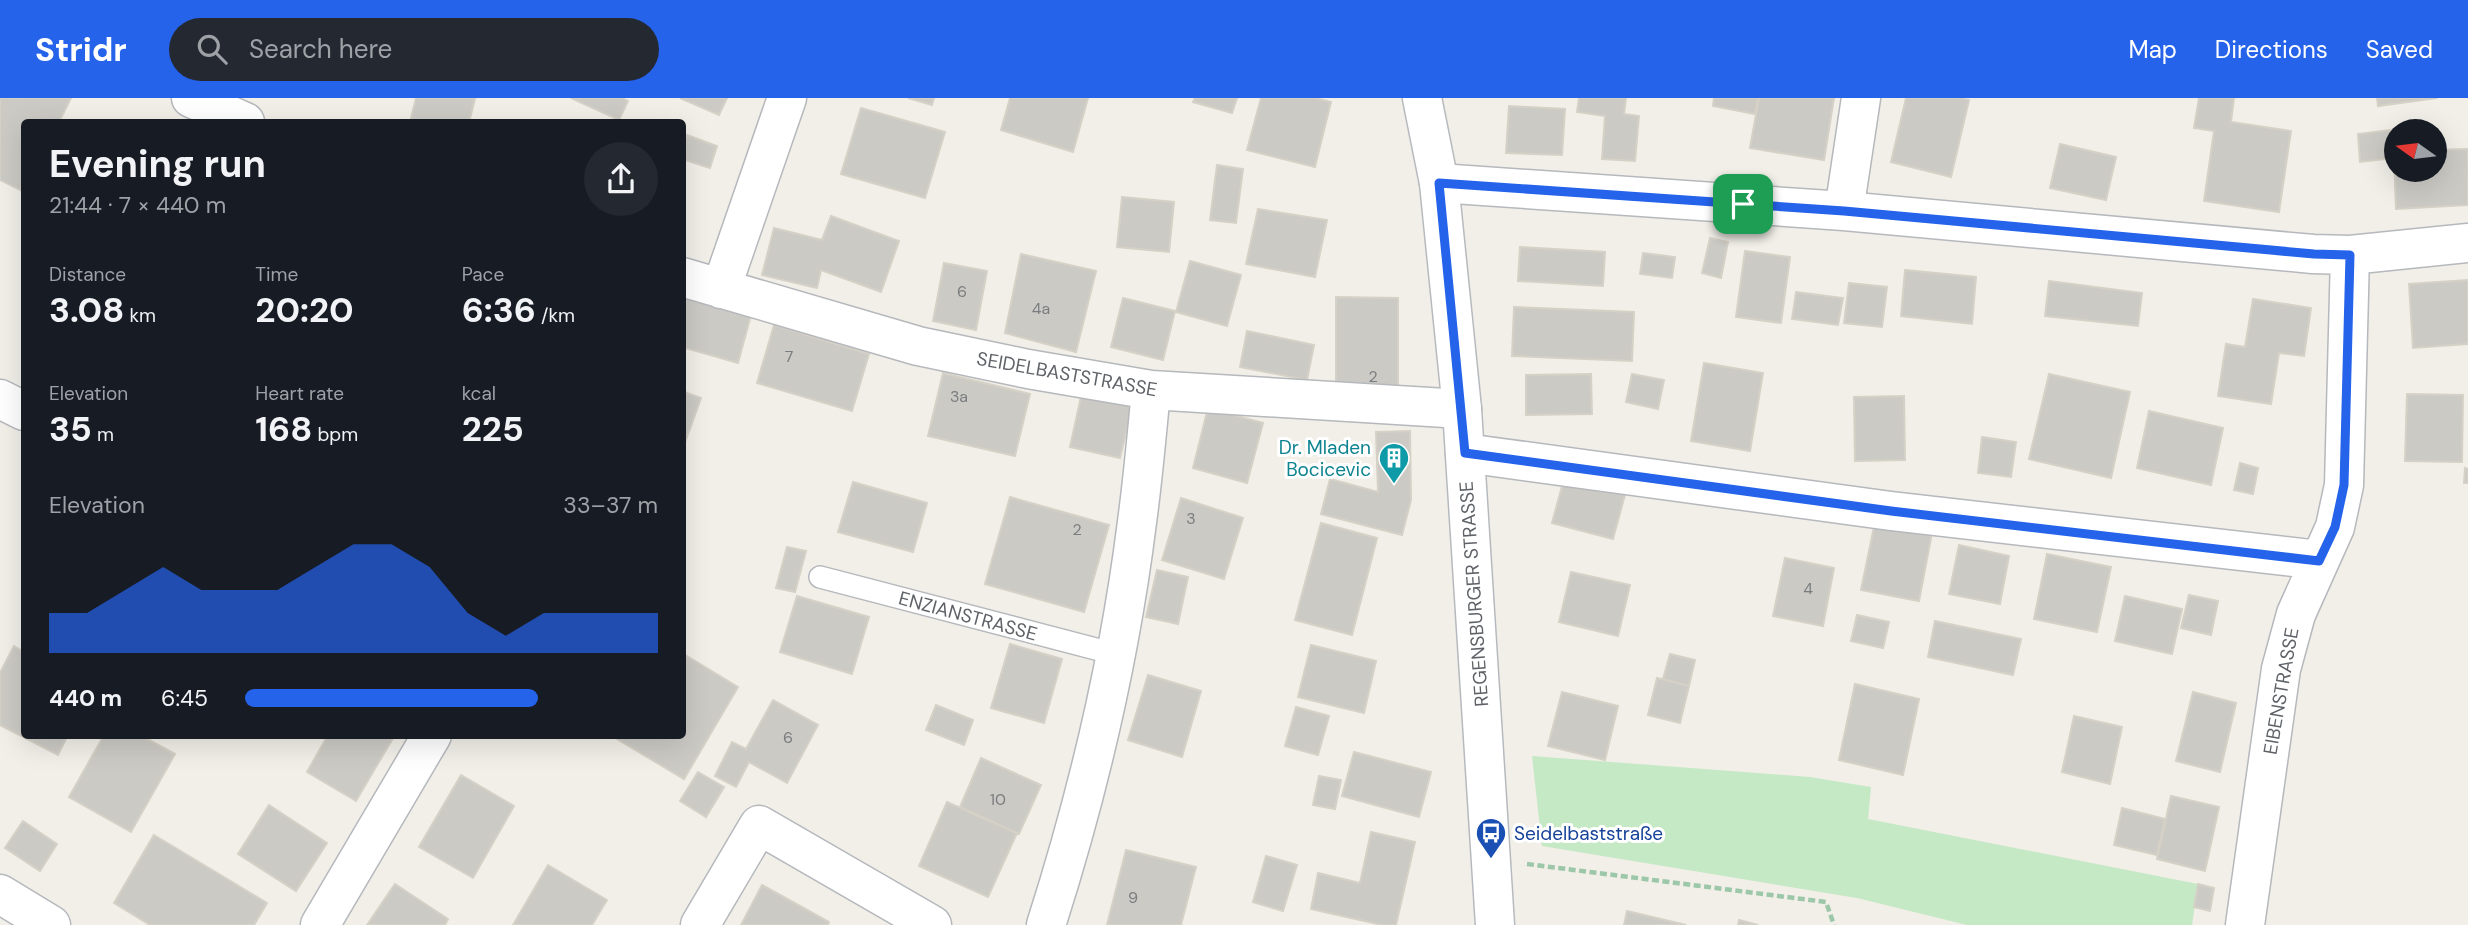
<!DOCTYPE html>
<meta charset="utf-8">
<style>
body{margin:0;font-family:"DM Sans",sans-serif;background:#242831;color:#f1f3f6;height:100vh;display:flex;flex-direction:column;font-size:26px;white-space:nowrap}
*{box-sizing:border-box;margin:0}
p{font-size:23px;color:#9ea1a6}
.icon{flex:none;width:38px;height:38px;fill:none;stroke:currentColor;stroke-width:2;stroke-linecap:round;stroke-linejoin:round}
.map{position:relative;flex:1;overflow:hidden}
.panel{position:absolute;left:21px;top:21px;width:665px;height:620px;display:flex;flex-direction:column;background:#171b24;border-radius:7px;box-shadow:0 7px 28px #0002}
.panel>*{flex:none}
.needle{width:46px;rotate:284deg}
.tools{position:absolute;left:2384px;top:21px;display:grid;gap:14px}
.tools a{display:grid;place-items:center;width:63px;height:63px;border-radius:50%;background:#171b24;box-shadow:0 7px 28px #0002;font-size:35px}
.pin{position:absolute;display:grid;place-items:center;width:60px;height:60px;color:#fff;margin:-30px;border-radius:14px;box-shadow:0 4px 10px #0006}
.round{display:grid;place-items:center;flex:none;width:74px;height:74px;border-radius:37px;background:#242831}
.head{display:flex;align-items:center;justify-content:space-between;height:119px;padding:0 28px}
h1{font-size:38px;font-weight:700;line-height:52px}
.figures{display:grid;grid-template-columns:repeat(3,1fr);gap:10px;height:119px;padding:7px 28px}
.figures div{display:grid;align-content:center}
.figures b{font-size:35px;font-weight:700}
.figures small{font-size:19px;font-weight:400}
.figures p{font-size:19px}
.chart{height:196px;padding:14px 28px}
.chart p{display:flex;justify-content:space-between}
.chart svg{width:100%;height:126px;margin-top:7px;fill:#2563eb;opacity:.7}
ul{padding:0 28px;list-style:none;font-size:23px}
li{display:grid;grid-template-columns:112px 84px 1fr;align-items:center;height:52px}
li i{height:18px;border-radius:9px;background:#2563eb}
header{display:flex;align-items:center;gap:42px;box-sizing:border-box;height:98px;padding:0 35px;background:#2563eb;color:#fff}
header strong{font-size:33px}
nav{display:flex;gap:38px;margin-inline-start:auto;font-size:24px}
.search{width:490px;height:63px;background:#242831;display:flex;align-items:center;gap:18px;box-sizing:border-box;padding:0 24px;border-radius:38px;color:#9ea1a6;font-size:26px}
.map>svg:first-child{display:block}
.green{fill:#c5e8c5}
.building{fill:#cccac5;stroke:#d6d1c6;stroke-width:2}
.lines{fill:none;stroke-linecap:round;stroke-linejoin:round}
.lane-casing{stroke:#b5b8bc;stroke-width:24}
.street-casing{stroke:#b5b8bc;stroke-width:41}
.secondary-casing{stroke:#b6babf;stroke-width:41}
.path{stroke:#9cc7a9;stroke-width:4.5;stroke-dasharray:7 3.5;stroke-linecap:butt}
.lane{stroke:#fff;stroke-width:21}
.street{stroke:#fff;stroke-width:38}
.secondary{stroke:#fff;stroke-width:38}
.route-casing{stroke:#fff;stroke-width:14}
.route{stroke:#2563eb;stroke-width:9}
.labels{text-anchor:middle;dominant-baseline:central;stroke-width:6;stroke-linejoin:round;paint-order:stroke}
.number-label{font-size:16px;fill:#7a7d7f}
.street-label{font-size:19px;fill:#5f6368;stroke:#fff}
.culture-label{font-size:19px;fill:#0d838f;stroke:#fff;text-anchor:end}
.transit-label{font-size:19px;fill:#164399;stroke:#fff;text-anchor:start}
</style>
<header>
<strong>Stridr</strong>
<div class="search"><svg class="icon" aria-label="search" viewBox="0 0 24 24"><circle cx="10" cy="10" r="6"/><path d="M15 15l6 6"/></svg>Search here</div>
<nav><a>Map</a><a>Directions</a><a>Saved</a></nav>
</header>
<div class="map">
<svg width="2468" height="827" viewBox="0 0 2468 827">
<rect width="100%" height="100%" fill="#f1efe8"/>
<path class="green" d="M 1532,658 L 1810,679 L 1871,689 L 1868,721 L 2198,786 L 2192,827 L 1967,827 L 1857,800 L 1542,748 Z"/>
<path class="building" d="M 0,0 L 71,0 L 59,24 L 24,24 L 24,94 L 0,82 Z
M 416,0 L 472,0 L 475,1 L 469,24 L 410,24 Z
M 571,0 L 622,0 L 628,3 L 619,22 Z
M 680,0 L 727,0 L 719,17 Z
M 908,0 L 934,0 L 932,7 Z
M 1010,0 L 1088,0 L 1073,54 L 1001,32 Z
M 1195,0 L 1237,0 L 1232,15 L 1193,4 Z
M 1261,0 L 1315,0 L 1331,4 L 1315,69 L 1247,52 Z
M 1579,0 L 1626,0 L 1624,16 L 1639,18 L 1635,63 L 1602,61 L 1605,18 L 1577,14 Z
M 1714,0 L 1758,0 L 1755,16 L 1713,8 Z
M 1759,0 L 1834,0 L 1824,62 L 1750,50 Z
M 1906,0 L 1958,0 L 1969,2 L 1951,79 L 1891,64 Z
M 2199,0 L 2234,0 L 2231,24 L 2291,33 L 2279,114 L 2204,103 L 2214,33 L 2194,30 Z
M 2377,0 L 2437,0 L 2378,8 Z
M 1509,8 L 1565,11 L 1562,57 L 1506,55 Z
M 861,10 L 945,34 L 925,100 L 841,76 Z
M 2398,31 L 2396,33 L 2396,72 L 2434,72 L 2434,52 L 2468,51 L 2468,107 L 2396,111 L 2394,60 L 2360,64 L 2358,36 Z
M 687,37 L 717,48 L 710,70 L 682,61 L 682,51 Z
M 2060,46 L 2116,59 L 2106,102 L 2050,90 Z
M 1217,67 L 1243,71 L 1236,125 L 1210,122 Z
M 1122,99 L 1174,104 L 1169,154 L 1117,149 Z
M 1258,111 L 1327,122 L 1315,179 L 1246,166 Z
M 831,118 L 899,143 L 881,194 L 821,172 L 817,190 L 762,177 L 774,130 L 822,142 Z
M 1710,140 L 1728,144 L 1721,180 L 1702,175 Z
M 1520,149 L 1605,154 L 1603,188 L 1518,183 Z
M 1745,153 L 1790,159 L 1781,225 L 1736,219 Z
M 1643,155 L 1675,159 L 1672,180 L 1640,176 Z
M 1021,156 L 1096,173 L 1076,254 L 1005,235 Z
M 1190,163 L 1241,177 L 1227,228 L 1176,214 Z
M 944,165 L 987,173 L 976,232 L 933,223 Z
M 1905,172 L 1976,179 L 1972,226 L 1901,218 Z
M 2468,182 L 2468,246 L 2413,250 L 2409,186 Z
M 2049,183 L 2142,195 L 2138,228 L 2045,218 Z
M 1849,185 L 1887,189 L 1882,229 L 1844,225 Z
M 1796,194 L 1843,200 L 1838,227 L 1792,221 Z
M 682,198 L 751,217 L 738,265 L 682,249 Z
M 1336,199 L 1398,200 L 1398,292 L 1336,292 Z
M 1123,200 L 1175,213 L 1163,262 L 1111,249 Z
M 2253,201 L 2311,210 L 2304,258 L 2279,255 L 2271,306 L 2218,298 L 2226,246 L 2245,249 Z
M 1514,209 L 1634,214 L 1632,263 L 1512,258 Z
M 774,227 L 869,256 L 852,313 L 757,285 Z
M 1247,233 L 1314,247 L 1307,282 L 1240,269 Z
M 1704,265 L 1763,275 L 1750,353 L 1691,343 Z
M 943,275 L 1030,296 L 1015,358 L 928,338 Z
M 1591,276 L 1592,316 L 1526,317 L 1526,277 Z
M 1632,276 L 1664,282 L 1658,311 L 1626,304 Z
M 2049,276 L 2130,294 L 2111,380 L 2029,361 Z
M 682,293 L 701,300 L 682,353 Z
M 1082,294 L 1133,306 L 1120,360 L 1070,349 Z
M 2407,296 L 2463,297 L 2462,364 L 2405,363 Z
M 1904,298 L 1905,362 L 1855,363 L 1854,299 Z
M 1208,310 L 1263,325 L 1247,385 L 1193,370 Z
M 2149,313 L 2223,330 L 2211,387 L 2137,370 Z
M 1410,333 L 1411,402 L 1402,437 L 1321,416 L 1330,381 L 1378,394 L 1376,334 Z
M 1982,339 L 2016,344 L 2011,379 L 1978,375 Z
M 2240,365 L 2258,370 L 2253,396 L 2234,392 Z
M 2465,370 L 2468,371 L 2468,385 L 2464,385 Z
M 1565,377 L 1626,393 L 1613,441 L 1552,425 Z
M 853,384 L 927,405 L 913,454 L 838,434 Z
M 1010,399 L 1109,427 L 1084,514 L 985,486 Z
M 1181,400 L 1243,420 L 1224,481 L 1162,462 Z
M 1875,424 L 1932,435 L 1919,503 L 1861,492 Z
M 1321,425 L 1377,440 L 1352,537 L 1295,522 Z
M 1959,447 L 2009,458 L 2000,506 L 1949,496 Z
M 787,449 L 806,453 L 795,494 L 776,490 Z
M 2047,456 L 2111,469 L 2097,534 L 2034,521 Z
M 1785,460 L 1834,470 L 1823,528 L 1773,518 Z
M 1157,472 L 1188,479 L 1178,526 L 1146,519 Z
M 1571,474 L 1630,487 L 1618,538 L 1559,524 Z
M 2189,497 L 2218,503 L 2211,537 L 2181,530 Z
M 797,498 L 869,519 L 852,576 L 780,554 Z
M 2125,498 L 2182,511 L 2172,556 L 2115,543 Z
M 1857,517 L 1889,524 L 1883,550 L 1851,543 Z
M 1935,523 L 2021,541 L 2013,577 L 1928,559 Z
M 1010,546 L 1062,561 L 1044,625 L 991,610 Z
M 1311,547 L 1376,563 L 1364,615 L 1298,599 Z
M 14,548 L 24,554 L 24,637 L 68,637 L 58,657 L 0,627 L 0,575 Z
M 682,555 L 738,589 L 684,681 L 612,638 L 682,637 Z
M 1670,556 L 1695,562 L 1689,588 L 1663,581 Z
M 1148,577 L 1201,593 L 1182,659 L 1128,642 Z
M 1657,580 L 1689,588 L 1680,625 L 1648,617 Z
M 1855,586 L 1919,601 L 1903,677 L 1839,662 Z
M 1562,594 L 1618,608 L 1605,662 L 1548,648 Z
M 2193,594 L 2236,605 L 2220,674 L 2176,663 Z
M 773,602 L 818,627 L 787,685 L 749,664 L 736,689 L 715,678 L 732,644 L 746,651 Z
M 936,607 L 973,622 L 964,647 L 926,632 Z
M 1296,609 L 1329,618 L 1318,657 L 1285,648 Z
M 2074,618 L 2122,629 L 2110,686 L 2062,674 Z
M 104,637 L 140,637 L 175,656 L 131,734 L 69,699 Z
M 328,637 L 388,637 L 393,640 L 356,703 L 307,674 Z
M 1354,654 L 1431,674 L 1419,719 L 1342,698 Z
M 981,660 L 1041,687 L 1019,736 L 960,709 Z
M 698,674 L 724,689 L 706,719 L 680,703 Z
M 461,677 L 514,708 L 473,780 L 419,749 Z
M 1319,678 L 1341,682 L 1335,711 L 1313,707 Z
M 2171,698 L 2219,709 L 2205,773 L 2157,761 Z
M 947,704 L 1017,735 L 988,799 L 919,768 Z
M 269,707 L 327,745 L 296,793 L 238,756 Z
M 2122,710 L 2165,721 L 2157,757 L 2114,747 Z
M 23,723 L 57,746 L 40,773 L 5,750 Z
M 1371,734 L 1415,744 L 1396,827 L 1382,827 L 1311,811 L 1318,775 L 1360,785 Z
M 154,737 L 267,805 L 254,827 L 150,827 L 114,805 Z
M 1126,752 L 1196,769 L 1181,827 L 1107,827 Z
M 1266,758 L 1297,767 L 1283,813 L 1253,804 Z
M 548,767 L 607,802 L 592,827 L 513,827 Z
M 395,786 L 448,821 L 445,827 L 367,827 Z
M 2198,786 L 2214,790 L 2210,813 L 2194,809 Z
M 762,787 L 829,824 L 828,827 L 741,827 Z
M 1627,813 L 1686,827 L 1624,827 Z
M 1739,822 L 1758,827 L 1738,827 Z"/>
<g class="lines">
<g class="lane-casing">
<path id="lane" d="M 820,479 L 1115,556"/>
</g>
<g class="street-casing">
<path id="street" d="M 191,0 L 245,24
M 1439,85 L 1844,113 L 2313,156 L 2350,157 L 2468,145
M 1844,113 L 1861,0
M 682,179 L 918,248 L 1028,271 L 1151,292 L 1462,311
M 721,191 L 787,0
M 0,301 L 24,313
M 1465,355 L 1891,413 L 2319,462
M 0,796 L 51,827
M 320,827 L 432,637
M 700,827 L 759,727 L 932,827
M 1046,827 C 1088,696 1120,560 1137,424 C 1143,380 1147,336 1151,292
M 2245,827 L 2281,571 L 2296,516 L 2335,429 L 2344,387 L 2350,157"/>
</g>
<g class="secondary-casing">
<path id="secondary" d="M 1422,0 L 1439,85 L 1462,311 L 1495,827"/>
</g>
<path class="path" d="M 1527,766 L 1826,804 L 1834,827"/>
<use href="#lane" class="lane"/>
<use href="#street" class="street"/>
<use href="#secondary" class="secondary"/>
</g>
<g class="lines">
<g class="route-casing">
<path id="route" d="M 1439,85 L 1844,113 L 2314,156 L 2350,157 L 2344,387 L 2335,429 L 2319,463 L 1891,413 L 1465,355 Z"/>
</g>
<use href="#route" class="route"/>
</g>
<defs>
<g id="building-pin" transform="scale(1.575)"><path d="M0 17L-7.5 6A9.5 9.5 0 1 1 7.5 6Z" fill="#0f9aa8" stroke="#fff"/><path d="M-4-6H4V6H1V3H-1V6H-4ZM-2.5-4.3h1.7v1.8h-1.7ZM.8-4.3h1.7v1.8H.8ZM-2.5-1h1.7V.8h-1.7ZM.8-1h1.7V.8H.8Z" fill="#fff"/></g>
<g id="bus-pin" transform="scale(1.575)"><path d="M0 17L-7.5 6A9.5 9.5 0 1 1 7.5 6Z" fill="#1a4fb4" stroke="#fff"/><path d="M-5-6H5V4H4V6H2V4H-2V6H-4V4H-5ZM-3.5-4V0h7V-4ZM-3.5 1.2v1.5H-2V1.2ZM2 1.2v1.5H3.5V1.2Z" fill="#fff"/></g>
</defs>
<g fill-rule="evenodd">
<use href="#building-pin" x="1394" y="360"/>
<use href="#bus-pin" x="1491" y="735"/>
</g>
<g class="labels">
<g class="number-label">
<text x="962" y="193">6</text>
<text x="1041" y="210">4a</text>
<text x="789" y="258">7</text>
<text x="1373" y="278">2</text>
<text x="959" y="298">3a</text>
<text x="1191" y="420">3</text>
<text x="1077" y="431">2</text>
<text x="1808" y="490">4</text>
<text x="788" y="639">6</text>
<text x="998" y="701">10</text>
<text x="1133" y="799">9</text>
</g>
<g class="street-label">
<text transform="translate(1067 276) rotate(10)">SEIDELBASTSTRASSE</text>
<text transform="translate(1474 496) rotate(-94)">REGENSBURGER STRASSE</text>
<text transform="translate(968 518) rotate(15)">ENZIANSTRASSE</text>
<text transform="translate(2281 593) rotate(-80)">EIBENSTRASSE</text>
</g>
<g class="culture-label">
<text x="1371" y="349">Dr. Mladen<tspan x="1371" dy="22">Bocicevic</tspan></text>
</g>
<g class="transit-label">
<text x="1514" y="735">Seidelbaststraße</text>
</g>
</g>
</svg>
<div class="tools">
<a><svg class="needle" viewBox="-14 -14 28 28"><path d="M0-13l5 13h-10z" fill="#e53935"/><path d="M0 13l5-13h-10z" fill="#9ea1a6"/></svg></a>
</div>
<div class="pin" style="left:1743px;top:106px;background:#1e9e55"><svg class="icon" aria-label="arrive" viewBox="0 0 24 24"><path d="M6 21V4h12l-3 4 3 4H6"/></svg></div>
<section class="panel">
<div class="head"><div><h1>Evening run</h1><p>21:44 · 7 × 440 m</p></div><a class="round"><svg class="icon" aria-label="share" viewBox="0 0 24 24"><path d="M12 15V3M7 8l5-5 5 5M5 13v7h14v-7"/></svg></a></div>
<div class="figures">
<div><p>Distance</p><b>3.08<small> km</small></b></div>
<div><p>Time</p><b>20:20</b></div>
<div><p>Pace</p><b>6:36<small> /km</small></b></div>
</div>
<div class="figures">
<div><p>Elevation</p><b>35<small> m</small></b></div>
<div><p>Heart rate</p><b>168<small> bpm</small></b></div>
<div><p>kcal</p><b>225</b></div>
</div>
<div class="chart"><p><span>Elevation</span>33–37 m</p>
<svg viewBox="0 0 160 44" preserveAspectRatio="none"><path d="M0 44V30L10 30L20 22L30 14L40 22L50 22L60 22L70 14L80 6L90 6L100 14L110 30L120 38L130 30L140 30L150 30L160 30V44z"/></svg>
</div>
<ul>
<li><b>440 m</b>6:45<i style="width:71%"></i></li>
</ul>
</section>
</div>
